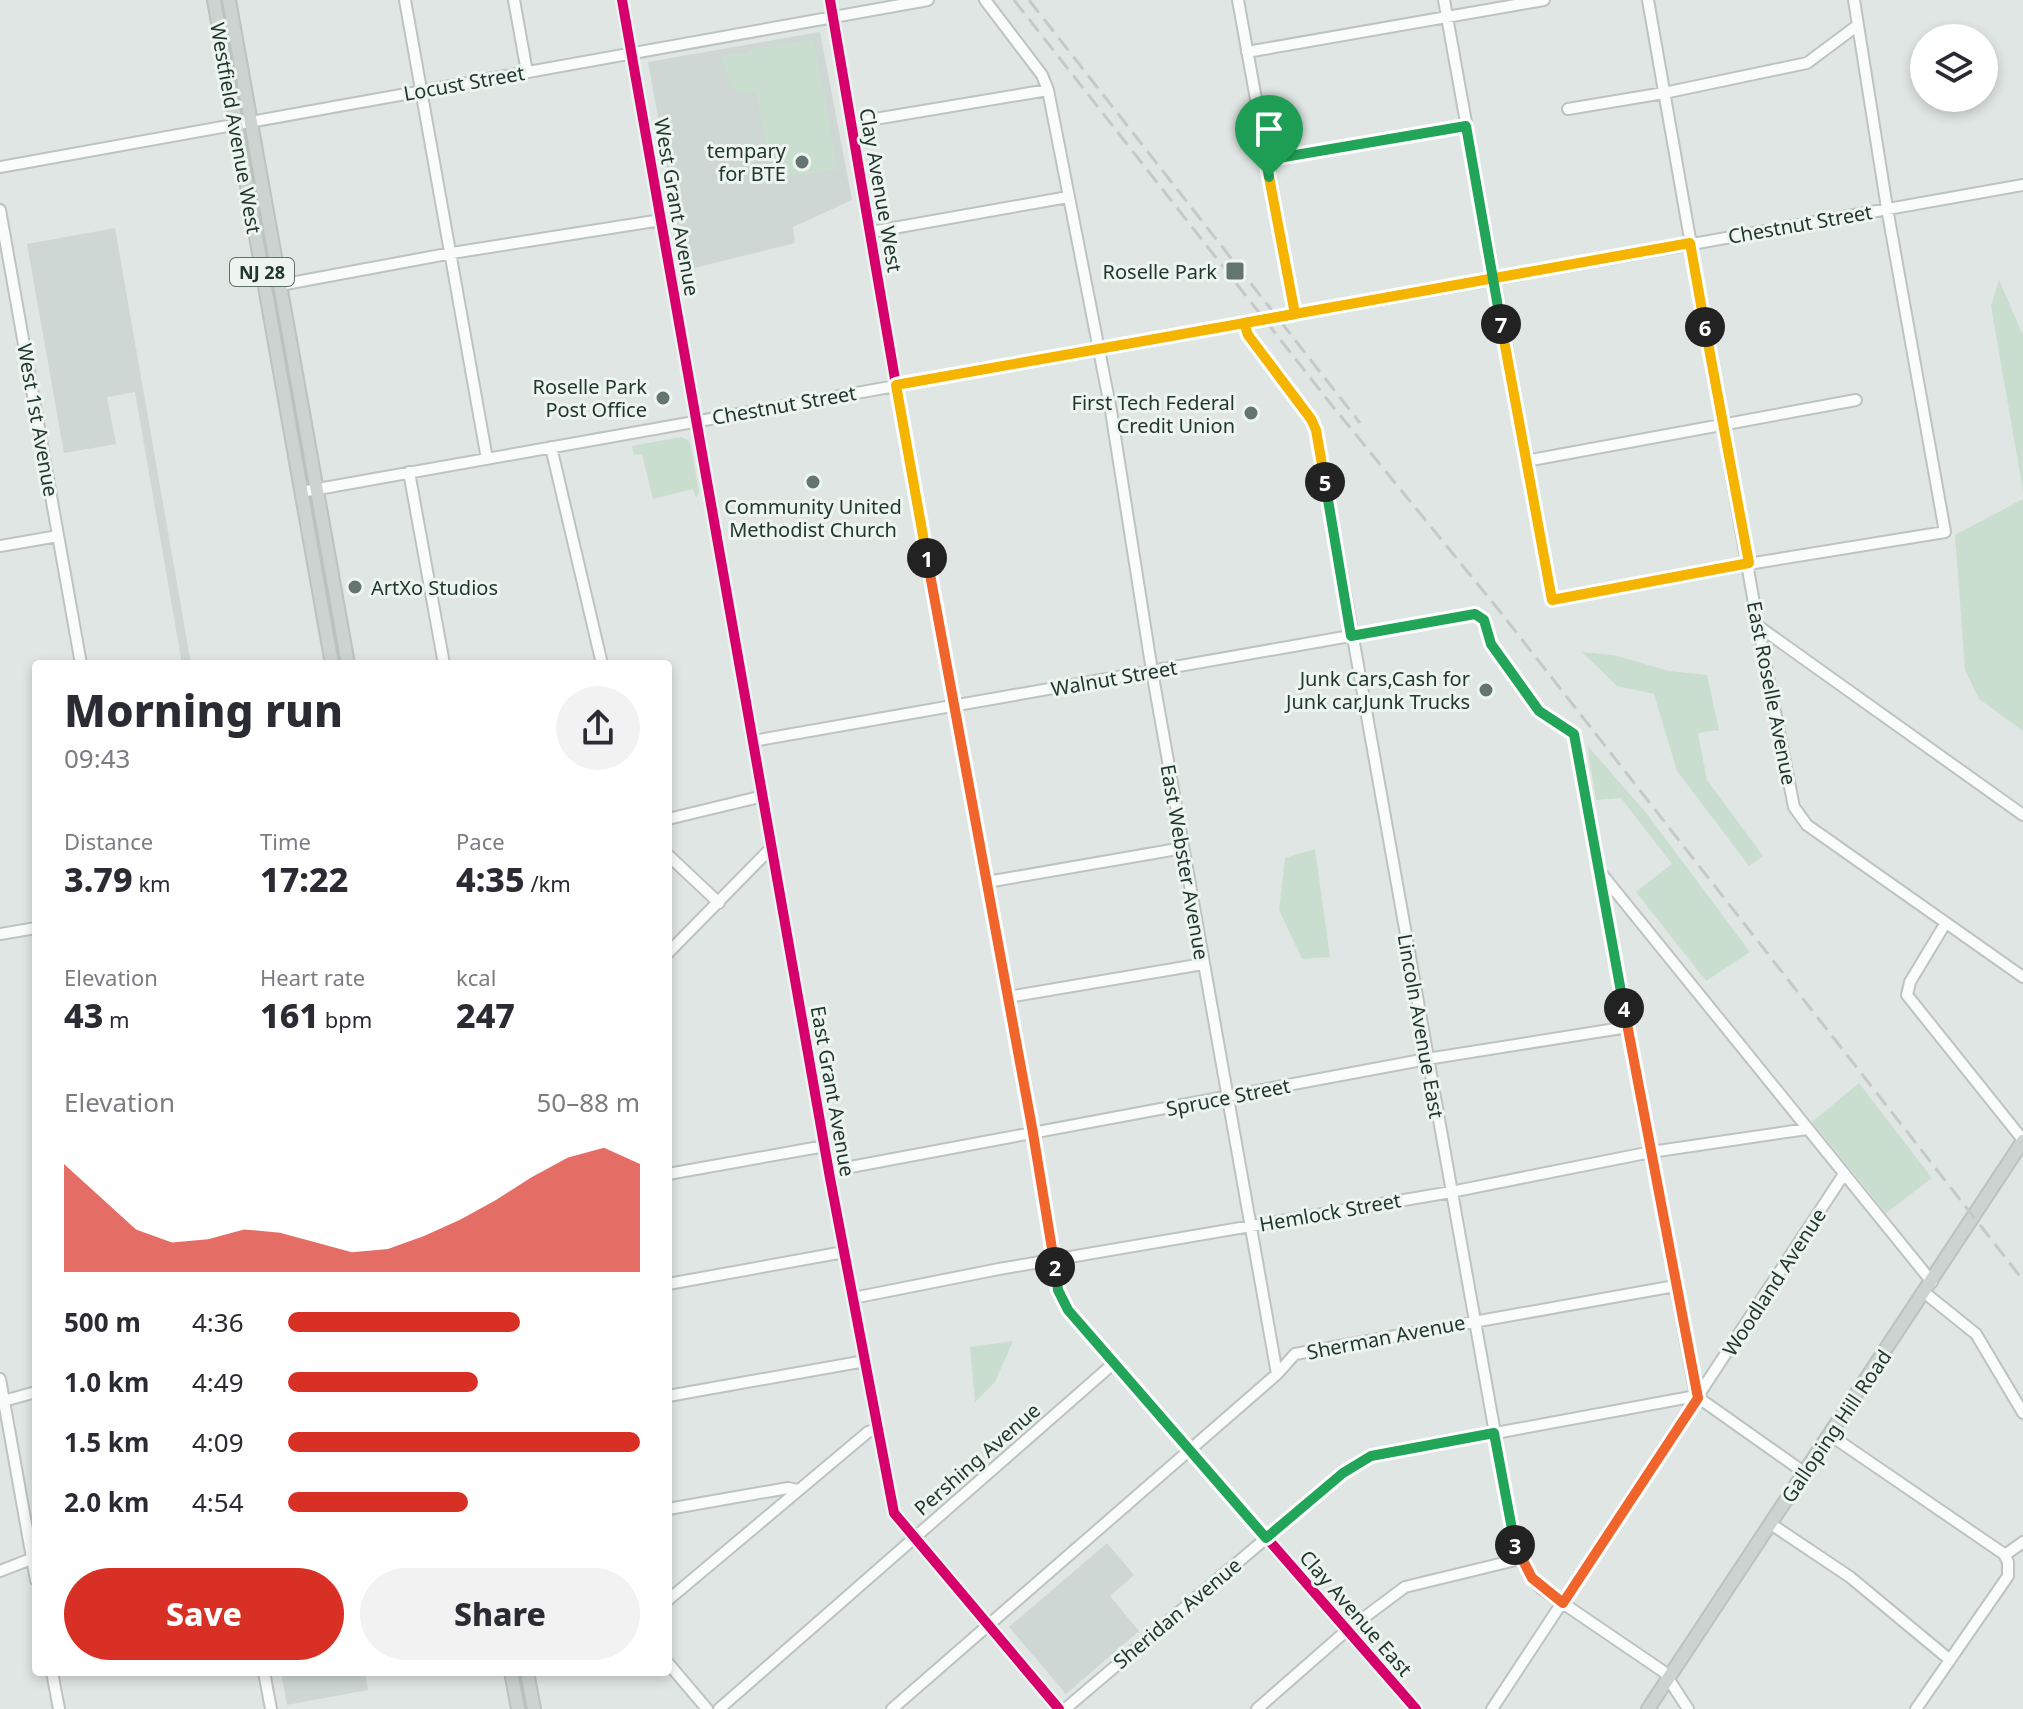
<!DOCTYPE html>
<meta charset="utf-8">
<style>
body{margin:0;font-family:"Noto Sans",sans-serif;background:#f2f2f3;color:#2b2b33;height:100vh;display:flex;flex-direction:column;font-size:30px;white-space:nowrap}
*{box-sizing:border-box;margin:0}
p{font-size:26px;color:#7c7c81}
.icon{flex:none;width:44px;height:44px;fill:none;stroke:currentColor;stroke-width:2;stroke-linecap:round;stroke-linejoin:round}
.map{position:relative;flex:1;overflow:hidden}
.details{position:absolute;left:32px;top:660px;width:640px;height:1016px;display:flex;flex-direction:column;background:#fff;border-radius:8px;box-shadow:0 4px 12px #0003}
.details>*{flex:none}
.tools{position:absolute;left:1910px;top:24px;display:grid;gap:16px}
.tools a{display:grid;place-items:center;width:88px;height:88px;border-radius:50%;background:#fff;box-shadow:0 4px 12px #0003;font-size:40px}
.pin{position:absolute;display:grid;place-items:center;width:68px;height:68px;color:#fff;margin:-82px -34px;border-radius:50% 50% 50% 0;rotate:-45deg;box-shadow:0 0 8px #0007}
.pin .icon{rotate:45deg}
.km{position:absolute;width:40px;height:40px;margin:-20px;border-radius:50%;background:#222;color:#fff;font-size:22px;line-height:40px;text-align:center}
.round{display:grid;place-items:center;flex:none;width:84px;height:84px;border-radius:42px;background:#f2f2f3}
.overview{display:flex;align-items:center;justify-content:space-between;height:136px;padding:0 32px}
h1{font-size:44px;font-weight:800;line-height:60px}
.metrics{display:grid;grid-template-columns:repeat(3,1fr);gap:12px;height:136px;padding:8px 32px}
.metrics div{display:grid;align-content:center}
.metrics b{font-size:34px;font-weight:800}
.metrics small{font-size:22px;font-weight:400}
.metrics p{font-size:22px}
.chart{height:224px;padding:16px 32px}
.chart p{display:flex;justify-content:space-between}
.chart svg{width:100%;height:144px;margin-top:8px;fill:#d93025;opacity:.7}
.cta{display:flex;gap:16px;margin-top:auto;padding:16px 32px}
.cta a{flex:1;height:92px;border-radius:48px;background:#d93025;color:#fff;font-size:32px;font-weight:800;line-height:92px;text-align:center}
.cta a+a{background:#f2f2f3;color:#2b2b33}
ul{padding:0 32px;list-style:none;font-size:26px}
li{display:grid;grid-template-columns:128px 96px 1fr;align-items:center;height:60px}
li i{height:20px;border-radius:10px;background:#d93025}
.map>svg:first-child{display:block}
.built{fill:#ced7d3}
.green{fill:#cadecf}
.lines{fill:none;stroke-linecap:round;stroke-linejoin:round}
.minor-casing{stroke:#bdc3c0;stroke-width:14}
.major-casing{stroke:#bbc3bf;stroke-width:16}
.minor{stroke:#fafbfb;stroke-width:10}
.major{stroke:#ccd3d0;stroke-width:12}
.rail{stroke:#c5c9c7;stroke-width:3;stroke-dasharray:16 8;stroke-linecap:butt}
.cycleway-casing{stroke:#eef5f1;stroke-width:15}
.cycleway{stroke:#d6006c;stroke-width:10}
.split-1-casing{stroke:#fff;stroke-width:16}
.split-2-casing{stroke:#fff;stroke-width:16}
.split-3-casing{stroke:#fff;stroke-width:16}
.split-4-casing{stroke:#fff;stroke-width:16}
.split-5-casing{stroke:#fff;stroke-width:16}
.split-6-casing{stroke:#fff;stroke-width:16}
.split-7-casing{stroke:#fff;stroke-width:16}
.split-8-casing{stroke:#fff;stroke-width:16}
.split-1{stroke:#f5b400;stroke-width:10}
.split-2{stroke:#f0652b;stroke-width:10}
.split-3{stroke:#22a559;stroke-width:10}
.split-4{stroke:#f0652b;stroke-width:10}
.split-5{stroke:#22a559;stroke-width:10}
.split-6{stroke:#f5b400;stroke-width:10}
.split-7{stroke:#f5b400;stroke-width:10}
.split-8{stroke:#22a559;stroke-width:10}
.poi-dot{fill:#64746e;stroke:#eef5f1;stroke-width:3}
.labels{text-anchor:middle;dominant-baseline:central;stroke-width:6;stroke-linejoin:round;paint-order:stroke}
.shield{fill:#eef5f1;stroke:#5e7069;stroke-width:2}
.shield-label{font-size:18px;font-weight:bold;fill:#21372f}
.street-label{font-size:20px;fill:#21372f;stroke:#eef5f1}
.poi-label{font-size:20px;fill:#21372f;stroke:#eef5f1;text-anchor:end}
</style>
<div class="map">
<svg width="2023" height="1709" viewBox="0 0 2023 1709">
<rect width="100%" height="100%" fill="#e0e6e3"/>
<path class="built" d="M 820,32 L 852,200 L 793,227 L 795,243 L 682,271 L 681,244 L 648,62 Z
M 115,228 L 191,664 L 182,664 L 135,392 L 107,397 L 116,444 L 64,453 L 27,244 Z
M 1107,1543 L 1134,1575 L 1110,1596 L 1139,1631 L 1066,1694 L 1009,1627 Z
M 281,1672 L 365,1672 L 368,1690 L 287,1705 Z"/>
<path class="green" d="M 814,39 L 837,169 L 772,180 L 756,91 L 741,93 L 734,90 L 722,60 L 726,54 L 749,54 L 749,50 Z
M 1999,280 L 2023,335 L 2023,491 L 1991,306 Z
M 681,437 L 688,440 L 691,446 L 699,493 L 696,498 L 693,489 L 653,499 L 642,454 L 634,455 L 632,446 Z
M 2023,499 L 2023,731 L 1979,699 L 1965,670 L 1955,535 Z
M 1582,652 L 1614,655 L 1669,671 L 1707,675 L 1719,730 L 1698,733 L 1707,780 L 1763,856 L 1749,866 L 1677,771 L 1654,694 L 1617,686 Z
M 1587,745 L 1647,814 L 1750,952 L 1706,981 L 1636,892 L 1672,864 L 1621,798 L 1596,800 Z
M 1315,849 L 1330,957 L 1302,959 L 1279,910 L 1285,858 Z
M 1859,1083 L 1932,1178 L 1886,1213 L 1812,1122 Z
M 1013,1341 L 995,1382 L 975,1402 L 970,1347 Z"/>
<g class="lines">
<g class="minor-casing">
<path id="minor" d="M 405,0 L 487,459
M 514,0 L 527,72
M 622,0 L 830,1178 L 894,1513 L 1059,1709
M 830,0 L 896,385 L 1033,1133 L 1058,1290 L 1068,1310 L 1416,1709
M 985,0 L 1042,75 L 1048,90 L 1111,411 L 1152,671 L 1277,1374
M 1238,0 L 1295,314
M 1444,0 L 1552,600 L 1742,565 L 1945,532 L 1887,208 L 1854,0
M 1648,0 L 1758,626 L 1794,807 L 1807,825 L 2023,977
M 1247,52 L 1544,0
M 1568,109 L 1664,93 L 1807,63 L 1858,25
M 851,123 L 1048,90
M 1266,160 L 1466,126
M 0,167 L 928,0
M 0,210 L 81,664
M 871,232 L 1068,197
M 280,285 L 452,253 L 661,220
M 1244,323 L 1248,335 L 1311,419 L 1316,430 L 1516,1551 L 1532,1578 L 1542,1589 L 1664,1672 L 1688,1709
M 551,447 L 602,664
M 1526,461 L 1856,400
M 409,472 L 444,664
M 301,492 L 2023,185
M 0,546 L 58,536
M 1758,626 L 2023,815
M 753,741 L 1475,614 L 1484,620 L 1491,644 L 1539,711 L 1574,734 L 1696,1396 L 1805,1473
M 668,819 L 763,796
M 668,855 L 719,903
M 1600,872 L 1932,1282
M 987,882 L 1183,848
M 1945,924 L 1910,982 L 1907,995 L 2023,1140
M 0,934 L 36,928
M 668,953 L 772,847
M 1008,997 L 1203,964
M 829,1171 L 1427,1059 L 1628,1027
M 668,1174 L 825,1146
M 668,1284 L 844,1252
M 1925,1293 L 1976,1334 L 2023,1413
M 853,1298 L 999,1269 L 1451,1192 L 1651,1152 L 1807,1129
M 0,1379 L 36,1580
M 668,1396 L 865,1361
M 0,1402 L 36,1392
M 1830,1435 L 2004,1554 L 2008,1562 L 2008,1576 L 1916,1709
M 668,1509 L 788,1488 L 798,1490
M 1771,1524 L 1850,1577 L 1950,1660
M 2005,1555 L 2023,1542
M 0,1571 L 36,1557
M 668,1600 L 868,1432 L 878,1429
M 668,1663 L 707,1709
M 52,1672 L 59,1709
M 264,1672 L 271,1709
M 719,1709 L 1114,1363
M 892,1709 L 1277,1374 L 1295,1354 L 1675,1286
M 1065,1709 L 1343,1473 L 1371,1456 L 1696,1396
M 1257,1709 L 1346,1631 L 1405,1587 L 1520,1559
M 1492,1709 L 1844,1174"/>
</g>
<g class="major-casing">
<path id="major" d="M 214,0 L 332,664
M 229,0 L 348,664
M 511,1672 L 518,1709
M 527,1672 L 534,1709
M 1648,1709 L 2023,1141"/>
</g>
<use href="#minor" class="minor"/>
<use href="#major" class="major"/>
<path class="rail" d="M 1014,0 L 1330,403 L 1498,609 L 2023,1280
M 1029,0 L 1360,423"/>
<g class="cycleway-casing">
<path id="cycleway" d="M 622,0 L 830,1178 L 894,1513 L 1059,1709
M 830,0 L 896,385 L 1033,1133 L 1058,1290 L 1068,1310 L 1416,1709"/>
</g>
<use href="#cycleway" class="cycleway"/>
</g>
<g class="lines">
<g class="split-1-casing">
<path id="split-1" d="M 927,558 L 896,385 L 1295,314 L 1269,177"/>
</g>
<g class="split-2-casing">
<path id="split-2" d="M 927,558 L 1033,1133 L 1055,1267"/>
</g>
<g class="split-3-casing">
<path id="split-3" d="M 1055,1267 L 1058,1290 L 1068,1310 L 1266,1538 L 1343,1473 L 1371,1456 L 1494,1433 L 1515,1545"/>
</g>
<g class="split-4-casing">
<path id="split-4" d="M 1515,1545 L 1532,1578 L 1563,1603 L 1698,1398 L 1624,1008"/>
</g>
<g class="split-5-casing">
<path id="split-5" d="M 1325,482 L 1351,636 L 1475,614 L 1484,620 L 1491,644 L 1539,711 L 1574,734 L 1624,1008"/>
</g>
<g class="split-6-casing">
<path id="split-6" d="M 1325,482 L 1316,430 L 1311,419 L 1248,335 L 1244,323 L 1690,243 L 1705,327"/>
</g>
<g class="split-7-casing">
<path id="split-7" d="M 1501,324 L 1552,600 L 1749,563 L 1705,327"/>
</g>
<g class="split-8-casing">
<path id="split-8" d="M 1269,177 L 1266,160 L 1466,126 L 1501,324"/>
</g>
<use href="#split-1" class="split-1"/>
<use href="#split-2" class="split-2"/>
<use href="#split-3" class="split-3"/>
<use href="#split-4" class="split-4"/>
<use href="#split-5" class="split-5"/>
<use href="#split-6" class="split-6"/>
<use href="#split-7" class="split-7"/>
<use href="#split-8" class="split-8"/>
</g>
<g class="poi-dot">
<circle cx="802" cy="162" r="8"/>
<rect x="1225" y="261" width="20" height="20" rx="4"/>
<circle cx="663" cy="398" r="8"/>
<circle cx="1251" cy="413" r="8"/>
<circle cx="813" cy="482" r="8"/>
<circle cx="355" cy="587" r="8"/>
<circle cx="1486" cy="690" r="8"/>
</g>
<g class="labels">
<rect class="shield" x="230" y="258" width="64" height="28" rx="6"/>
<g class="shield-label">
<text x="262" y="272">NJ 28</text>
</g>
<g class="street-label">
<text transform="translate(464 83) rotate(-10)">Locust Street</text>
<text transform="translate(236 128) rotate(80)">Westfield Avenue West</text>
<text transform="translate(881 190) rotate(80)">Clay Avenue West</text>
<text transform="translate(677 207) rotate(80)">West Grant Avenue</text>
<text transform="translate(1800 224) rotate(-10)">Chestnut Street</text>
<text transform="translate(784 405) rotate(-10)">Chestnut Street</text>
<text transform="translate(38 420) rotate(80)">West 1st Avenue</text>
<text transform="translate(1114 678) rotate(-10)">Walnut Street</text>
<text transform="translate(1772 693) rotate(79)">East Roselle Avenue</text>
<text transform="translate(1185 862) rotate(80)">East Webster Avenue</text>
<text transform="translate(1421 1026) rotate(80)">Lincoln Avenue East</text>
<text transform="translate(833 1091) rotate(80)">East Grant Avenue</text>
<text transform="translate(1228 1097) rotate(-11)">Spruce Street</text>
<text transform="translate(1330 1212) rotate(-10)">Hemlock Street</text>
<text transform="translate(1774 1282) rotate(-57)">Woodland Avenue</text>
<text transform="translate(1386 1337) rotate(-11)">Sherman Avenue</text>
<text transform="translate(1836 1426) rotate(-56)">Galloping Hill Road</text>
<text transform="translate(977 1459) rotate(-41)">Pershing Avenue</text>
<text transform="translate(1177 1613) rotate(-40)">Sheridan Avenue</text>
<text transform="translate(1356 1613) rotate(49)">Clay Avenue East</text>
</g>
<g class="poi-label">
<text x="786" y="150">tempary<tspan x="786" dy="23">for BTE</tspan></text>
<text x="1217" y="271">Roselle Park</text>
<text x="647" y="386">Roselle Park<tspan x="647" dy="23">Post Office</tspan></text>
<text x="1235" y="402">First Tech Federal<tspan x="1235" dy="23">Credit Union</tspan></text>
<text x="813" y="506" text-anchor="middle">Community United<tspan x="813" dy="23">Methodist Church</tspan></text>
<text x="371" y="587" text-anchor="start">ArtXo Studios</text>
<text x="1470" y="678">Junk Cars,Cash for<tspan x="1470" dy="23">Junk car,Junk Trucks</tspan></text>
</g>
</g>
</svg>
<div class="tools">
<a><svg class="icon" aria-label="layers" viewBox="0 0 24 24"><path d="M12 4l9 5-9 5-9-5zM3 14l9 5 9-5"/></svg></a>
</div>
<div class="pin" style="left:1269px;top:177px;background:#1e9e55"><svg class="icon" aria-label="arrive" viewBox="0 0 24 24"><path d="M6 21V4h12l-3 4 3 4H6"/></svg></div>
<b class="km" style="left:927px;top:558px">1</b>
<b class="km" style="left:1055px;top:1267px">2</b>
<b class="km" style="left:1515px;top:1545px">3</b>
<b class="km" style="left:1624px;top:1008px">4</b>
<b class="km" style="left:1325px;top:482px">5</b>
<b class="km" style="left:1705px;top:327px">6</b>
<b class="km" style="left:1501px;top:324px">7</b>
<section class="details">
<div class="overview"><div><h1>Morning run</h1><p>09:43</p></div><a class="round"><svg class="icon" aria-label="share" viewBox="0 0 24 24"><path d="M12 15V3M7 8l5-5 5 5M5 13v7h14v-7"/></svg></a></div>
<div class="metrics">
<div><p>Distance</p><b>3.79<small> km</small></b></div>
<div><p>Time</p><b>17:22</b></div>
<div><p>Pace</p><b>4:35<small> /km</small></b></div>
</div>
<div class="metrics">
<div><p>Elevation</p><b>43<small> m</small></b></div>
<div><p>Heart rate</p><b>161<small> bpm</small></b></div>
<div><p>kcal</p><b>247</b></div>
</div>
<div class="chart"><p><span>Elevation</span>50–88 m</p>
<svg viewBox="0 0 160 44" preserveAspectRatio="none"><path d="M0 44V11L10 21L20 31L30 35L40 34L50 31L60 32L70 35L80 38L90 37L100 33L110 28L120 22L130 15L140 9L150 6L160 11V44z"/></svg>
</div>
<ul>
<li><b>500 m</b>4:36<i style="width:66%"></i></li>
<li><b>1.0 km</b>4:49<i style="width:54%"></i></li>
<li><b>1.5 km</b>4:09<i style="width:100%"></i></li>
<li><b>2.0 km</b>4:54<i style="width:51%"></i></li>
</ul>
<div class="cta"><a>Save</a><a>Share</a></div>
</section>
</div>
